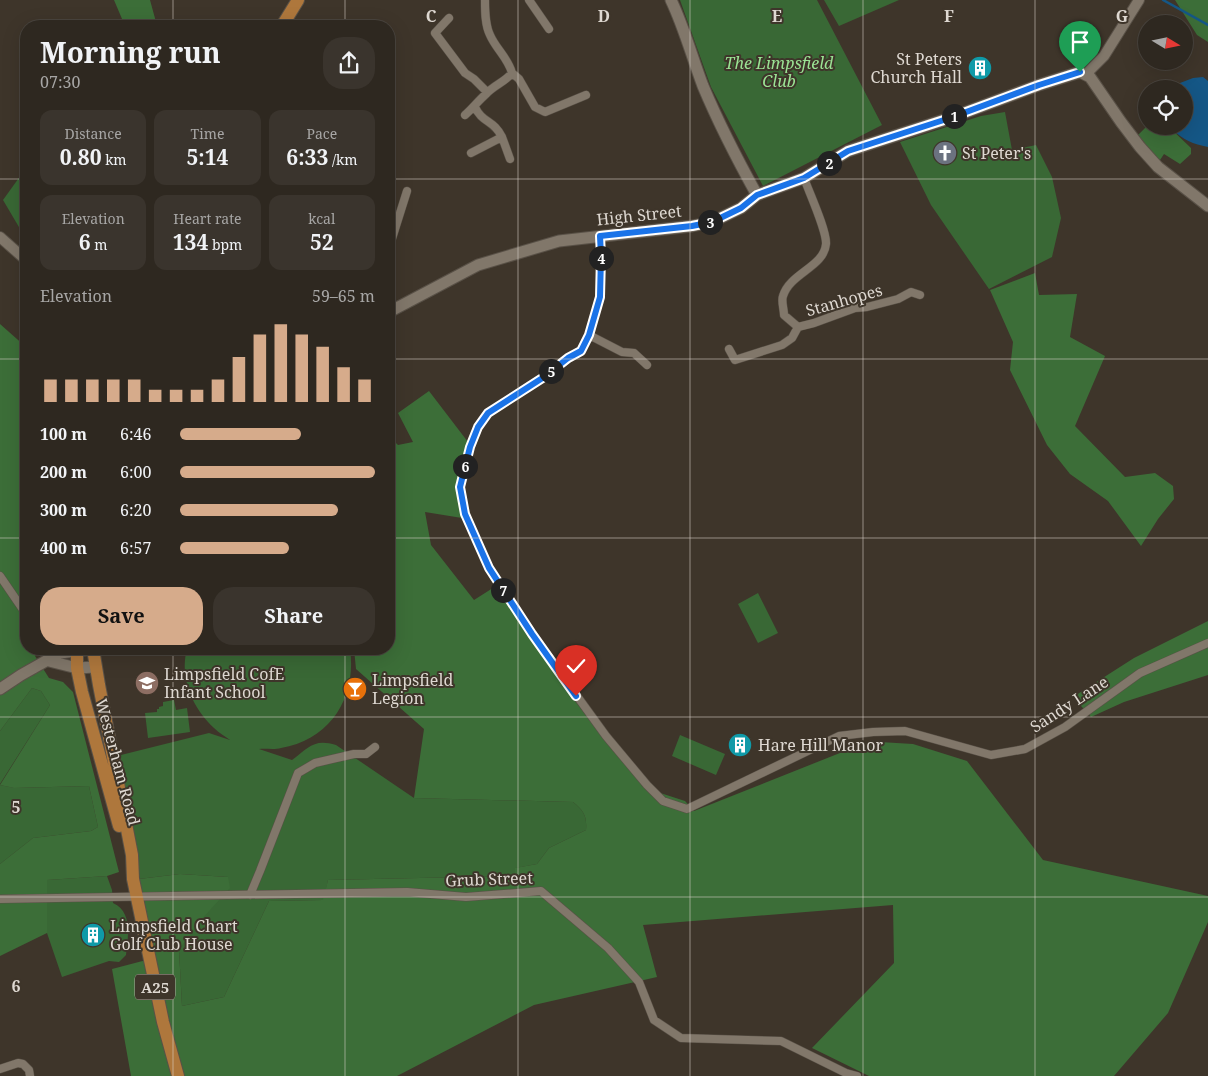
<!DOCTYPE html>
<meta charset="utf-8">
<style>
body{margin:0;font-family:"Noto Serif",serif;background:#3a342d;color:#f1f3f6;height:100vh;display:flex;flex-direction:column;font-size:19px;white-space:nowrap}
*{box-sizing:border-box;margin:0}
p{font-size:16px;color:#a7a6a5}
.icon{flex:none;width:28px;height:28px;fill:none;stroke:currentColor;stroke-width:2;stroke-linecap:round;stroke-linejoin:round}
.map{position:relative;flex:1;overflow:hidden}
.sheet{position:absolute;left:20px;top:20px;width:375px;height:635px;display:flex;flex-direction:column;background:#2e2820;border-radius:20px;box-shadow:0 5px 20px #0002,0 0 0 1px #49443e}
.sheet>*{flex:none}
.needle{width:32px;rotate:100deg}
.fabs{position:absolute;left:1138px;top:15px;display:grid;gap:10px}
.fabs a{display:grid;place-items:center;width:55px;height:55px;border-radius:50%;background:#2e2820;box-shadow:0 5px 20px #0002,0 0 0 1px #49443e;font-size:25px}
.pin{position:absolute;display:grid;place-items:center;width:42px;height:42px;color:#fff;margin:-51px -21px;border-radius:50% 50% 50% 0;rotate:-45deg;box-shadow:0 0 5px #0007}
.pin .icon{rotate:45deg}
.km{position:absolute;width:25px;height:25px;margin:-12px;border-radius:50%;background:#222;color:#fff;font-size:14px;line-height:25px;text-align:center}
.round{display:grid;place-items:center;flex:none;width:52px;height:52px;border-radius:20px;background:#3a342d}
.summary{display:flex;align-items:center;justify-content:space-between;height:85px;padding:0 20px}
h1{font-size:28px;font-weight:700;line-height:38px}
.figures{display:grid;grid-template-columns:repeat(3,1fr);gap:8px;height:85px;padding:5px 20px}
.figures div{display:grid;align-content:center;border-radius:12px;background:#3a342d;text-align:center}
.figures b{font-size:21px;font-weight:700}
.figures small{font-size:14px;font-weight:400}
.figures p{font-size:14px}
.chart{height:140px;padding:10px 20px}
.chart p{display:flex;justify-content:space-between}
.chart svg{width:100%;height:90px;margin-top:5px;stroke:#d6ab8b;stroke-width:6}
.action{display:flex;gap:10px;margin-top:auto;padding:10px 20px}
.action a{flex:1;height:58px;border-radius:20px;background:#d6ab8b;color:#111;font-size:20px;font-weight:700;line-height:58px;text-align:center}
.action a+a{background:#3a342d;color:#f1f3f6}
ul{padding:0 20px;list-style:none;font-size:16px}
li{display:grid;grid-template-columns:80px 60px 1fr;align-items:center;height:38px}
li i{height:12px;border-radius:6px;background:#d6ab8b}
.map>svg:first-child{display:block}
.green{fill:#396835}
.forest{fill:#3c6e38}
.water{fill:#155786}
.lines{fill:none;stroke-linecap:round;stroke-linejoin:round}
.stream{stroke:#155786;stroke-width:2.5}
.minor-casing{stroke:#595147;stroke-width:9}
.tertiary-casing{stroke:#595147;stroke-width:12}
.secondary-casing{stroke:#595147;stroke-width:13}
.primary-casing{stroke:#595147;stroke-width:14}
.minor{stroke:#81776a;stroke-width:8}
.tertiary{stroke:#81776a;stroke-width:10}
.secondary{stroke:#81776a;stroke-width:11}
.primary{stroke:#ae773c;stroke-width:12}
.route-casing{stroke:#fff;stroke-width:10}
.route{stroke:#1a73e8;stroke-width:6}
.grid{fill:none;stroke:#ded8d1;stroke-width:1;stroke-opacity:0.55}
.labels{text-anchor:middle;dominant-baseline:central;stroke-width:4;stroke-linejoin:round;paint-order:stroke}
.shield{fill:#3e352a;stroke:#aea79f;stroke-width:1}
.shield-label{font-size:15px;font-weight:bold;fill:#ded8d1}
.poi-label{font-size:16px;fill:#ded8d1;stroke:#3e352a;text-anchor:start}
.park-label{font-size:16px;font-style:italic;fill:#9be394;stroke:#3e352a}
.street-label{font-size:16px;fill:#ded8d1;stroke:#3e352a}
.grid-label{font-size:16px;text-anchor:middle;font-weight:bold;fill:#ded8d1;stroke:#3e352a;stroke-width:4;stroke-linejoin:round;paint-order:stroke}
</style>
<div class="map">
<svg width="1208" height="1076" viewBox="0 0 1208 1076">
<rect width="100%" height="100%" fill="#3e352a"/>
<path class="green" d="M 680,0 L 817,0 L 882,125 L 763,186 L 711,87 Z
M 824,0 L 899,0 L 839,26 Z
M 1005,112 L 1012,150 L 1036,145 L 1052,177 L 1061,218 L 1052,257 L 989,289 L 931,205 L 900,142 L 981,116 Z
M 26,168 L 26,239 L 3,200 Z
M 758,593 L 778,633 L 758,643 L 738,604 Z
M 187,649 L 350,649 C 357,696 331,740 281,748 C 274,750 265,748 259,749 L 292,760 C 308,748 314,738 336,745 L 414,798 L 573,802 C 584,811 587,816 586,830 L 549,848 L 537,864 L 516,868 L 515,876 L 328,880 L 324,900 L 269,901 L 224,997 L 182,1006 L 179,950 L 228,877 L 180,874 L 139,879 L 121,776 L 121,755 L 209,733 L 230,740 C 225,736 219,733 214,728 C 193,709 179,678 187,649 Z
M 32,688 L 41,691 L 50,705 L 0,784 L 0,731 Z
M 174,700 L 176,710 L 187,708 L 190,732 L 148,738 L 145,713 L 157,712 L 157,709 L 159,709 L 159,707 L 163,706 L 163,702 Z
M 680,735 L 725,754 L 716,775 L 672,756 Z
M 0,785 L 15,788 L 89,786 L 98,827 L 91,831 L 33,838 L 0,864 Z
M 107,876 L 112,890 L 113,903 C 133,912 128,937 126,955 L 119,962 L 109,961 L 62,977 L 47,933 L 47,880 Z"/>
<path class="forest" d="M 114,0 L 150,0 L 156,22 L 152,26 L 125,26 Z
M 1175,0 L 1208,0 L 1208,42 L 1197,35 Z
M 1147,126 L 1168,126 L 1191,148 L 1191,154 L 1180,164 L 1164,154 L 1158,163 L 1137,136 Z
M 1035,273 L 1039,295 L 1077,294 L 1070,337 L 1105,356 L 1075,426 L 1125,477 L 1155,473 L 1173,486 L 1174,499 L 1158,519 L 1141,546 L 1108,501 L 1070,474 L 1047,445 L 1010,370 L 1013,342 L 990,290 Z
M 0,324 L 26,347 L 26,649 L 43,649 L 35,656 L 49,678 L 63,682 L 73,692 L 119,872 L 107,876 L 47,880 L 47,933 L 0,956 L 0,864 L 33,838 L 91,831 L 98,827 L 89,786 L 14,788 L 0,785 L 50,705 L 41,691 L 32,688 L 0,731 Z
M 429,391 L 468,442 L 456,484 L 462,518 L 425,512 L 431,545 L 474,600 L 496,586 L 559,680 L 605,740 L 648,789 L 685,801 L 694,811 L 855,747 L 880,742 L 913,744 L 967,761 L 1043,860 L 1208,896 L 1208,922 L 1168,1013 L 1114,1076 L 869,1076 L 812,1048 L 894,963 L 893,905 L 643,925 L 657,977 L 534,1005 L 397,1076 L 131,1076 L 112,969 L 154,958 L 139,879 L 180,874 L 228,877 L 230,888 L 200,921 L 179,950 L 182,1006 L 224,997 L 269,901 L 323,900 L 328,880 L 515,876 L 515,868 L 537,864 L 549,848 L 586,830 C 587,816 584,811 573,802 L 414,798 L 424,729 L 356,669 L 354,649 L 389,649 L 389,436 L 398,445 L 413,442 L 398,413 Z
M 1208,621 L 1208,675 L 1124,702 L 1091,717 L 1073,697 L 1134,658 Z"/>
<path class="water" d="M 1203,77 L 1208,81 L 1208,147 C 1193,144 1183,140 1172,129 L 1172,126 L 1184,126 L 1184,89 L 1177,89 L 1180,83 L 1193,78 Z"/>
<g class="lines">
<path class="stream" d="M 1163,0 L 1208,25"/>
<g class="minor-casing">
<path id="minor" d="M 485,0 C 485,11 485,25 490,35 C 496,49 508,58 512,73
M 529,0 L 549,29
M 449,18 L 435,33 L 465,73 L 474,79 L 487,92
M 512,73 L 519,79 L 535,107 L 545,112 L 586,95
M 465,115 C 473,108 478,101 486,94 C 494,85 505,82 512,73
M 502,137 L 510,159
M 471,153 L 502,137 C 494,120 482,123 475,107
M 804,178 C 809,192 827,231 826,244 C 824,267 790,273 783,296 C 781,301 784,309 784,315 L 798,327 L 814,323 L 855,308 L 867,307 L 898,299 L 911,292 L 920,295
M 600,236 L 601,256 L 600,297 L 589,335 L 581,351 L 568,359 L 544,377 L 488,413 L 478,427 L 470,447 L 460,487 L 465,514 L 489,568 L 532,634 L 606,736 L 647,785 L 663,801 L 687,809 L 839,736 L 873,732 L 905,731 L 991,755 L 1025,749 L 1065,727 L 1140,673 L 1208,643
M 389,248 L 407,191
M 589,335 L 622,352 L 634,353 L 647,365
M 729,349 L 735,360 L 782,345 L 792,338 L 798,327
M 0,576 L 26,614
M 46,649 L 49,661
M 250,895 L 260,871 L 298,773 L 315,763 L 354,754 L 366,754 L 375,747
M 0,899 L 407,892 L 466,897 L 541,891 L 608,948 L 639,982 L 654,1020 L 681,1038 L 781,1041 L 846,1073 L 857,1076
M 0,1069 L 18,1063 L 23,1064 L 29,1070 L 30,1076"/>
</g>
<g class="tertiary-casing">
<path id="tertiary" d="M 1086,74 L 1104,56 L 1139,0
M 0,237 L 26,260"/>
</g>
<g class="secondary-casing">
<path id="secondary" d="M 671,0 C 684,27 692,57 703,86 C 719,124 737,159 757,195
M 389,312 L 478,265 L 559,241 L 692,226 L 712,222 L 741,208 L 757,195 L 804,178 L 848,151 L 950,118 L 1039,85 L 1080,72 L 1090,77 L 1121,122 L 1140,147 L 1158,167 L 1208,206
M 49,661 L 77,668 L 95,667
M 0,689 L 21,675 L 60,653 L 92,649"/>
</g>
<g class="primary-casing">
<path id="primary" d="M 282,26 L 298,0
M 77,649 L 77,668 L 82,692 L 119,826
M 93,649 L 99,685 L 132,855 L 133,879 L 137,898 L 163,1022 L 178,1076"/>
</g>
<use href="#minor" class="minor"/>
<use href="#tertiary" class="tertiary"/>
<use href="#secondary" class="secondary"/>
<use href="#primary" class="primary"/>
</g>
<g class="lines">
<g class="route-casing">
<path id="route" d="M 576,696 L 532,634 L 489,568 L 465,514 L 460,487 L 470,447 L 478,427 L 488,413 L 544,377 L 568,358 L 581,351 L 589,335 L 600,297 L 601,256 L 600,236 L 692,226 L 712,222 L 741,208 L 757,195 L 804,178 L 848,151 L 950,118 L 1039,85 L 1080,72"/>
</g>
<use href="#route" class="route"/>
</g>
<path class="grid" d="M 173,0 L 173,26M 345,0 L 345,26M 518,0 L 518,1076M 690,0 L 690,1076M 863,0 L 863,1076M 1035,0 L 1035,1076M 0,179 L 26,179M 389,179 L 1208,179M 0,359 L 26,359M 389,359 L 1208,359M 0,538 L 26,538M 389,538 L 1208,538M 173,649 L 173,1076M 345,649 L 345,1076M 0,717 L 1208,717M 0,897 L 1208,897"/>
<defs>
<g id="building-disc" transform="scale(1.25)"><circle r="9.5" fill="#0f9aa8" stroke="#3e352a"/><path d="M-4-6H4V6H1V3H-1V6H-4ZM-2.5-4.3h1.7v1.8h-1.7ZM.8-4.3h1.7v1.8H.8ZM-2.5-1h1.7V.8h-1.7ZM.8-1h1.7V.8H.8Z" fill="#fff"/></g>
<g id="church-disc" transform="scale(1.25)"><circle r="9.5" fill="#6b7280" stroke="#3e352a"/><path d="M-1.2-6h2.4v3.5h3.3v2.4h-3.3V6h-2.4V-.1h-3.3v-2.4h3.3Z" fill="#fff"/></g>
<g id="school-disc" transform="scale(1.25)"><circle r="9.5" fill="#8d6e63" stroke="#3e352a"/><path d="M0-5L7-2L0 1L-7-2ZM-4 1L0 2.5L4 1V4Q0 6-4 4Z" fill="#fff"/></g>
<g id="bar-disc" transform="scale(1.25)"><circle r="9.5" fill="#e8710a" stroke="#3e352a"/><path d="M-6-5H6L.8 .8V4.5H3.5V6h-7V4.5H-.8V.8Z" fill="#fff"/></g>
</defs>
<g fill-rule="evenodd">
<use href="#building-disc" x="980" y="68"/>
<use href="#church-disc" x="945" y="153"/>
<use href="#school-disc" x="147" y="683"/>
<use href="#bar-disc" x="355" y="689"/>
<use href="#building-disc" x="740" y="745"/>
<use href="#building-disc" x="93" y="935"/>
</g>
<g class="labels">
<rect class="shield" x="135" y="974.5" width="40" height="25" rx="4"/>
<g class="shield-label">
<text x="155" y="987">A25</text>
</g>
<g class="poi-label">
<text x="962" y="59" text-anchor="end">St Peters<tspan x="962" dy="18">Church Hall</tspan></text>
<text x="962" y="153">St Peter's</text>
<text x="164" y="674">Limpsfield CofE<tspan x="164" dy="18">Infant School</tspan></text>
<text x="372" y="680">Limpsfield<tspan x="372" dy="18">Legion</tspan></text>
<text x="758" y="745">Hare Hill Manor</text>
<text x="110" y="926">Limpsfield Chart<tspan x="110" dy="18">Golf Club House</tspan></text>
</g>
<g class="park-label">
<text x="779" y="63">The Limpsfield<tspan x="779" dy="18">Club</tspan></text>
</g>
<g class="street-label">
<text transform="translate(639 215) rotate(-6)">High Street</text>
<text transform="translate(844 300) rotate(-16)">Stanhopes</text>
<text transform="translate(1069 704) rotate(-33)">Sandy Lane</text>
<text transform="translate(118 762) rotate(75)">Westerham Road</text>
<text transform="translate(489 879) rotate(-2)">Grub Street</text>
</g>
</g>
<g class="grid-label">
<text x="431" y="22">C</text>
<text x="604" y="22">D</text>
<text x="777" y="22">E</text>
<text x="949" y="22">F</text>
<text x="1122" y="22">G</text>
<text x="16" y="813">5</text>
<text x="16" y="992">6</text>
</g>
</svg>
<div class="fabs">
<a><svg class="needle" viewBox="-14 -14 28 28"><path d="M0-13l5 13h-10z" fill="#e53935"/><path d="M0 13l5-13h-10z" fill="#a7a6a5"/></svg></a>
<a><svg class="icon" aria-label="locate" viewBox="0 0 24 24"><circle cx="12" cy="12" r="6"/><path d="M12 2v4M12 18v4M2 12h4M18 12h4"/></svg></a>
</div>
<div class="pin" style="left:1080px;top:72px;background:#1e9e55"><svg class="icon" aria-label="arrive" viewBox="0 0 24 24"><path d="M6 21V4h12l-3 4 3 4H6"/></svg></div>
<div class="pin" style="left:576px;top:696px;background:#d93025"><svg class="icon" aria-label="check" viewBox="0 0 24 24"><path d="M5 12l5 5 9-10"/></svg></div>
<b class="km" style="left:954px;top:116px">1</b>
<b class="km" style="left:829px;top:163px">2</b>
<b class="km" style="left:710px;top:222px">3</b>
<b class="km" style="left:601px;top:258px">4</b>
<b class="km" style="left:551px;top:371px">5</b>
<b class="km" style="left:465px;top:466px">6</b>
<b class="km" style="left:503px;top:590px">7</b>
<section class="sheet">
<div class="summary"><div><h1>Morning run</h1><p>07:30</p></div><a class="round"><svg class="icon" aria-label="share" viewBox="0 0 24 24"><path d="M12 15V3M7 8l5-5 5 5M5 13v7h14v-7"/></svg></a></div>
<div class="figures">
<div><p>Distance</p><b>0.80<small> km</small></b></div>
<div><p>Time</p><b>5:14</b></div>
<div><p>Pace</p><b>6:33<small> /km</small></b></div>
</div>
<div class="figures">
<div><p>Elevation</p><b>6<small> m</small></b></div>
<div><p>Heart rate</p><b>134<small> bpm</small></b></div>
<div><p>kcal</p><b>52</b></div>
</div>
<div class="chart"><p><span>Elevation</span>59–65 m</p>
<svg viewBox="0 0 160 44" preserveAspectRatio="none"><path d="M5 44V33M15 44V33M25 44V33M35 44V33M45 44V33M55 44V38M65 44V38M75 44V38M85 44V33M95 44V22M105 44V11M115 44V6M125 44V11M135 44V17M145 44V27M155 44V33"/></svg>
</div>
<ul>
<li><b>100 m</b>6:46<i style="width:62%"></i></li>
<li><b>200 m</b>6:00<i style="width:100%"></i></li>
<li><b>300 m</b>6:20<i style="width:81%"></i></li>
<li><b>400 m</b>6:57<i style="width:56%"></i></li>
</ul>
<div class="action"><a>Save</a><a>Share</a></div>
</section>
</div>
